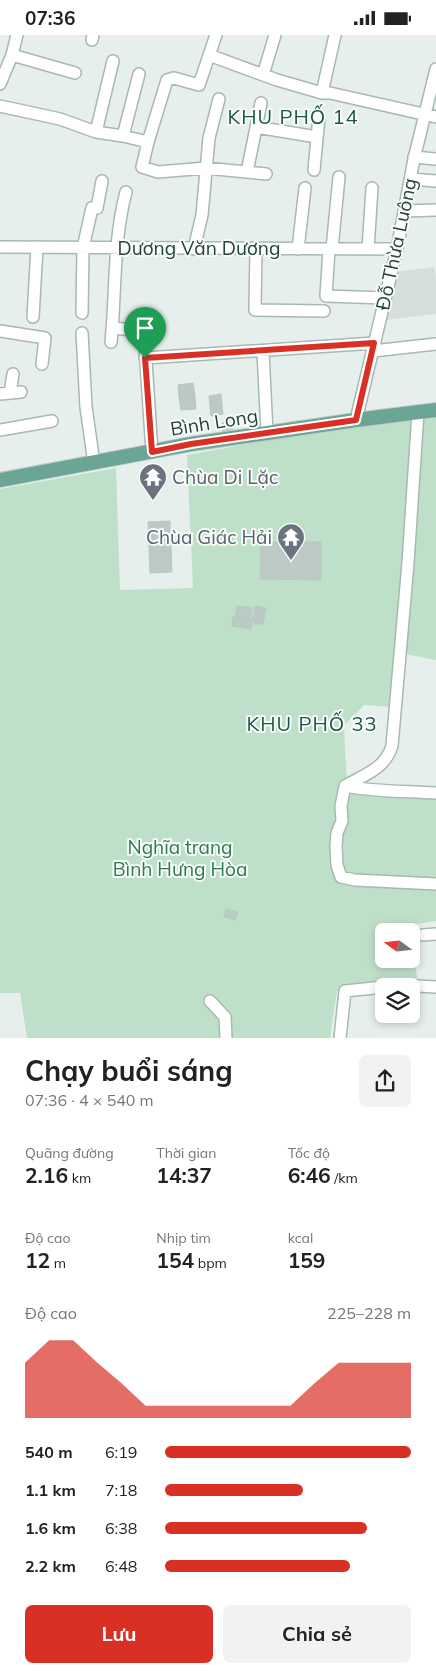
<!DOCTYPE html>
<html lang="vi">
<meta charset="utf-8">
<style>
body{margin:0;font-family:Mulish,sans-serif;background:#f2f2f2;color:#222;height:100vh;display:flex;flex-direction:column;font-size:19px;white-space:nowrap}
*{box-sizing:border-box;margin:0}
p{font-size:16px;color:#767676}
.icon{flex:none;width:28px;height:28px;fill:none;stroke:currentColor;stroke-width:2;stroke-linecap:round;stroke-linejoin:round}
.map{position:relative;height:1003px;overflow:hidden}
.sheet{display:flex;flex-direction:column;background:#fff;flex:1}
.sheet>*{flex:none}
.needle{width:32px;rotate:285deg}
.fabs{position:absolute;left:375px;top:888px;display:grid;gap:10px}
.fabs a{display:grid;place-items:center;width:45px;height:45px;border-radius:8px;background:#fff;box-shadow:0 2px 8px #0003;font-size:25px}
.pin{position:absolute;display:grid;place-items:center;width:42px;height:42px;color:#fff;margin:-51px -21px;border-radius:50% 50% 50% 0;rotate:-45deg;box-shadow:0 0 5px #0007}
.pin .icon{rotate:45deg}
.round{display:grid;place-items:center;flex:none;width:52px;height:52px;border-radius:8px;background:#f2f2f2}
.headline{display:flex;align-items:center;justify-content:space-between;height:85px;padding:0 25px}
h1{font-size:28px;font-weight:700;line-height:38px}
.figures{display:grid;grid-template-columns:repeat(3,1fr);gap:8px;height:85px;padding:5px 25px}
.figures div{display:grid;align-content:center}
.figures b{font-size:21px;font-weight:700}
.figures small{font-size:14px;font-weight:400}
.figures p{font-size:14px}
.chart{height:140px;padding:10px 25px}
.chart p{display:flex;justify-content:space-between}
.chart svg{width:100%;height:90px;margin-top:5px;fill:#d93025;opacity:.7}
.primary-button{display:flex;gap:10px;margin-top:auto;padding:10px 25px}
.primary-button a{flex:1;height:58px;border-radius:8px;background:#d93025;color:#fff;font-size:20px;font-weight:700;line-height:58px;text-align:center}
.primary-button a+a{background:#f2f2f2;color:#222}
ul{padding:0 25px;list-style:none;font-size:16px}
li{display:grid;grid-template-columns:80px 60px 1fr;align-items:center;height:38px}
li i{height:12px;border-radius:6px;background:#d93025}
.status{display:flex;justify-content:space-between;align-items:center;height:35px;padding:0 25px;background:#fff;direction:ltr}
.status svg{height:14px;fill:currentColor}
.map>svg:first-child{display:block}
.built{fill:#d4dfda}
.green{fill:#bfe0c8}
.building{fill:#bbcac4;stroke:#b8c9c2}
.lines{fill:none;stroke-linecap:round;stroke-linejoin:round}
.minor-casing{stroke:#a8b8b2;stroke-width:14}
.major-casing{stroke:#c2cac8;stroke-width:16}
.minor{stroke:#fff;stroke-width:11}
.major{stroke:#6aa596;stroke-width:14}
.route-casing{stroke:#fff;stroke-width:10}
.route{stroke:#d93025;stroke-width:6}
.labels{text-anchor:middle;dominant-baseline:central;stroke-width:4;stroke-linejoin:round;paint-order:stroke}
.street-label{font-size:19px;fill:#24423a;stroke:#f7fbf9}
.worship-label{font-size:19px;fill:#5b616d;stroke:#f7fbf9;text-anchor:start}
.park-label{font-size:19px;fill:#2d7a4b;stroke:#f7fbf9}
.neighbourhood-label{font-size:20px;letter-spacing:1px;fill:#1f5548;stroke:#f7fbf9}
</style>
<div class="status"><b>07:36</b><svg viewBox="0 0 49 12"><path d="M0 12V9h3v3zM5 12V6h3v6zM10 12V3h3v9zM15 12V0h3v12zM26 1h20v11H26zM47 4h2v5h-2z"/></svg></div>
<div class="map">
<svg width="436" height="1003" viewBox="0 0 436 1003">
<rect width="100%" height="100%" fill="#e6efeb"/>
<path class="built" d="M 434,232 L 436,241 L 436,279 L 385,285 L 396,237 Z"/>
<path class="green" d="M 436,383 L 436,625 L 400,618 L 392,672 L 364,670 L 344,691 L 347,751 L 436,756 L 436,886 L 409,890 L 410,896 L 384,896 L 384,924 L 411,924 L 411,905 L 418,948 L 337,956 L 330,1003 L 27,1003 L 20,958 L 0,958 L 0,454 L 116,433 L 120,555 L 193,553 L 187,420 L 309,398 Z"/>
<path class="building" d="M 193,348 L 195,361 L 179,363 L 178,350 Z
M 221,359 L 223,379 L 211,381 L 209,361 Z
M 195,361 L 196,374 L 181,375 L 179,363 Z
M 222,388 L 232,388 L 233,398 L 223,399 Z
M 170,486 L 172,537 L 150,538 L 148,487 Z
M 261,507 L 321,507 L 321,545 L 260,544 Z
M 237,571 L 252,573 L 250,585 L 235,583 Z
M 255,571 L 266,573 L 263,589 L 254,589 L 255,587 L 252,587 Z
M 233,582 L 252,585 L 251,594 L 232,591 Z
M 226,874 L 238,877 L 235,885 L 224,882 Z"/>
<g class="lines">
<g class="minor-casing">
<path id="minor" d="M 216,0 L 199,50 L 174,43 L 167,45 L 148,107 L 142,132 L 158,137 L 206,133 L 266,139
M 92,5 L 93,0
M 12,20 L 75,38
M 209,20 L 277,45 L 322,58 L 330,58 L 436,82
M 263,40 L 275,0
M 0,49 L 12,20 L 17,0
M 322,58 L 335,0
M 0,71 L 60,84 L 96,97 L 123,101 L 148,107
M 256,92 L 317,102
M 96,97 L 113,26
M 123,101 L 139,39
M 414,122 L 436,124
M 314,135 L 319,82
M 247,137 L 261,68
M 411,144 L 436,146
M 404,176 L 436,175
M 0,212 L 397,214
M 194,214 L 202,180 L 209,103 L 219,64
M 256,214 L 255,275 L 324,276
M 298,214 L 305,153
M 329,214 L 326,261 L 385,263
M 332,214 L 339,142
M 368,214 L 372,153
M 82,278 L 83,213 L 92,173 L 97,173 L 102,146
M 33,282 L 37,212
M 113,293 L 144,296 L 152,417
M 0,296 L 45,303 L 42,329
M 82,298 L 86,372 L 94,428
M 111,307 C 116,257 113,206 126,157
M 263,316 L 267,398
M 373,316 L 436,309
M 145,323 L 375,308
M 10,358 L 13,339
M 0,359 L 21,357
M 418,377 L 408,528 L 392,711 C 385,734 364,740 345,751 L 341,771 L 342,786 L 337,798 L 336,811 L 337,830 L 341,842 L 355,845 L 436,849
M 356,385 L 397,214 L 414,124 L 436,34
M 0,395 L 52,386
M 345,751 C 374,757 406,756 436,758
M 423,900 L 436,899
M 387,951 L 399,950 L 436,952
M 210,966 L 225,982 L 226,1003
M 340,1003 L 345,956 L 384,952"/>
</g>
<g class="major-casing">
<path id="major" d="M 0,445 L 191,409 L 356,385 L 436,375"/>
</g>
<use href="#minor" class="minor"/>
<use href="#major" class="major"/>
</g>
<g class="lines">
<g class="route-casing">
<path id="route" d="M 374,308 L 356,385 L 191,409 L 152,417 L 145,323 Z"/>
</g>
<use href="#route" class="route"/>
</g>
<defs>
<g id="temple-pin" transform="scale(1.4375)"><path d="M0 17L-7.5 6A9.5 9.5 0 1 1 7.5 6Z" fill="#6b7280" stroke="#f7fbf9"/><path d="M0-6L5-2H3V0L6.5 2.5H4V6H1.5V3h-3V6H-4V2.5H-6.5L-3 0V-2H-5Z" fill="#fff"/></g>
</defs>
<g fill-rule="evenodd">
<use href="#temple-pin" x="153" y="442"/>
<use href="#temple-pin" x="291" y="502"/>
</g>
<g class="labels">
<g class="street-label">
<text transform="translate(396 209) rotate(-78)">Đỗ Thừa Luông</text>
<text x="199" y="213">Dương Văn Dương</text>
<text transform="translate(214 387) rotate(-9)">Bình Long</text>
</g>
<g class="worship-label">
<text x="172" y="442">Chùa Di Lặc</text>
<text x="272" y="502" text-anchor="end">Chùa Giác Hải</text>
</g>
<g class="park-label">
<text x="180" y="812">Nghĩa trang<tspan x="180" dy="22">Bình Hưng Hòa</tspan></text>
</g>
<g class="neighbourhood-label">
<text x="293" y="81">KHU PHỐ 14</text>
<text x="312" y="688">KHU PHỐ 33</text>
</g>
</g>
</svg>
<div class="fabs">
<a><svg class="needle" viewBox="-14 -14 28 28"><path d="M0-13l5 13h-10z" fill="#e53935"/><path d="M0 13l5-13h-10z" fill="#767676"/></svg></a>
<a><svg class="icon" aria-label="layers" viewBox="0 0 24 24"><path d="M12 4l9 5-9 5-9-5zM3 14l9 5 9-5"/></svg></a>
</div>
<div class="pin" style="left:145px;top:323px;background:#1e9e55"><svg class="icon" aria-label="arrive" viewBox="0 0 24 24"><path d="M6 21V4h12l-3 4 3 4H6"/></svg></div>
</div>
<section class="sheet">
<div class="headline"><div><h1>Chạy buổi sáng</h1><p>07:36 · 4 × 540 m</p></div><a class="round"><svg class="icon" aria-label="share" viewBox="0 0 24 24"><path d="M12 15V3M7 8l5-5 5 5M5 13v7h14v-7"/></svg></a></div>
<div class="figures">
<div><p>Quãng đường</p><b>2.16<small> km</small></b></div>
<div><p>Thời gian</p><b>14:37</b></div>
<div><p>Tốc độ</p><b>6:46<small> /km</small></b></div>
</div>
<div class="figures">
<div><p>Độ cao</p><b>12<small> m</small></b></div>
<div><p>Nhịp tim</p><b>154<small> bpm</small></b></div>
<div><p>kcal</p><b>159</b></div>
</div>
<div class="chart"><p><span>Độ cao</span>225–228 m</p>
<svg viewBox="0 0 160 44" preserveAspectRatio="none"><path d="M0 44V17L10 6L20 6L30 17L40 27L50 38L60 38L70 38L80 38L90 38L100 38L110 38L120 27L130 17L140 17L150 17L160 17V44z"/></svg>
</div>
<ul>
<li><b>540 m</b>6:19<i style="width:100%"></i></li>
<li><b>1.1 km</b>7:18<i style="width:56%"></i></li>
<li><b>1.6 km</b>6:38<i style="width:82%"></i></li>
<li><b>2.2 km</b>6:48<i style="width:75%"></i></li>
</ul>
<div class="primary-button"><a>Lưu</a><a>Chia sẻ</a></div>
</section>
